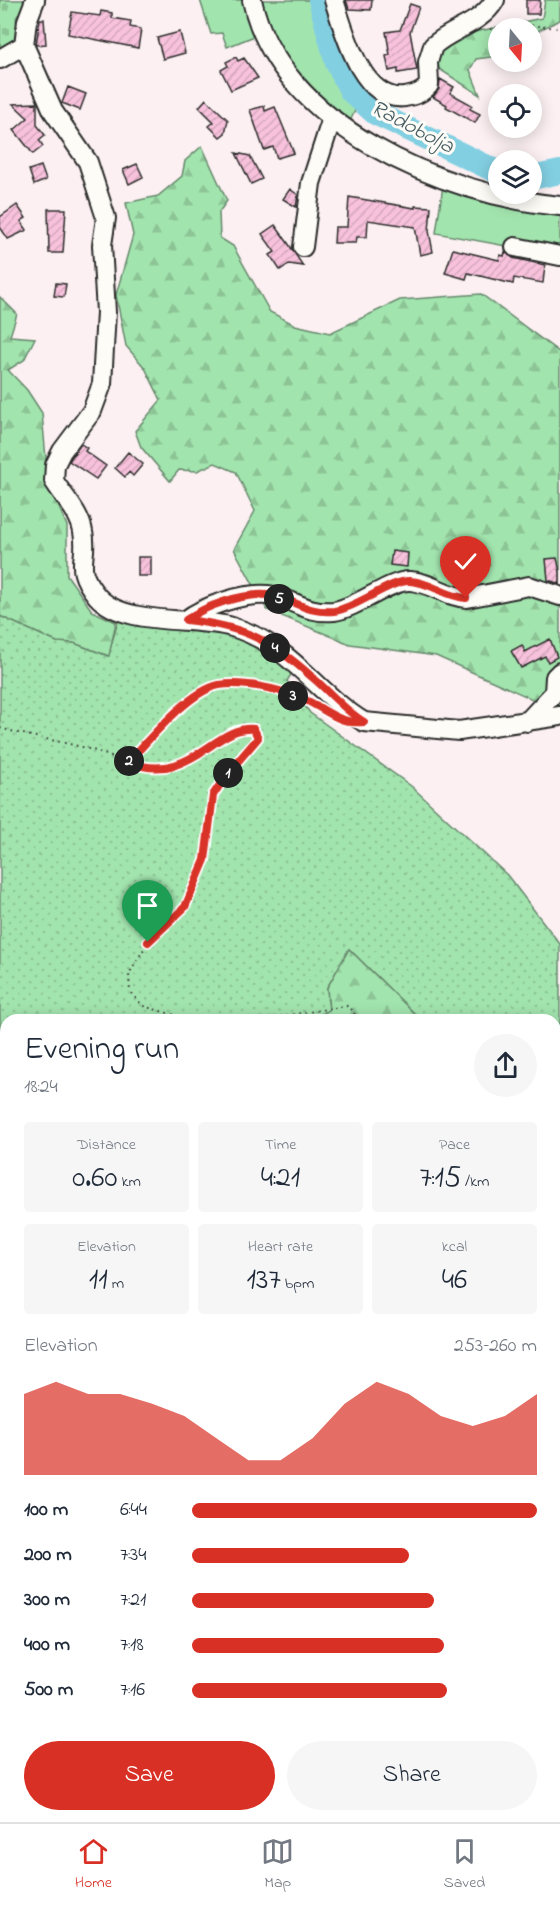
<!DOCTYPE html>
<meta charset="utf-8">
<style>
body{margin:0;font-family:"Indie Flower",sans-serif;background:#f6f6f7;color:#1f2937;height:100vh;display:flex;flex-direction:column;font-size:22px;white-space:nowrap}
*{box-sizing:border-box;margin:0}
p{font-size:20px;color:#747a83}
.icon{flex:none;width:33px;height:33px;fill:none;stroke:currentColor;stroke-width:2;stroke-linecap:round;stroke-linejoin:round}
.map{position:relative;flex:1;overflow:hidden}
.details{position:absolute;left:0px;top:1014px;width:561px;height:808px;display:flex;flex-direction:column;background:#fff;border-radius:18px 18px 0 0;box-shadow:0 3px 15px #0003}
.details>*{flex:none}
.needle{width:39px;rotate:162deg}
.fabs{position:absolute;left:488px;top:18px;display:grid;gap:12px}
.fabs a{display:grid;place-items:center;width:54px;height:54px;border-radius:50%;background:#fff;box-shadow:0 3px 15px #0003;font-size:30px}
.pin{position:absolute;display:grid;place-items:center;width:51px;height:51px;color:#fff;margin:-62px -26px;border-radius:50% 50% 50% 0;rotate:-45deg;box-shadow:0 0 6px #0007}
.pin .icon{rotate:45deg}
.km{position:absolute;width:30px;height:30px;margin:-15px;border-radius:50%;background:#222;color:#fff;font-size:16px;line-height:30px;text-align:center}
.round{display:grid;place-items:center;flex:none;width:63px;height:63px;border-radius:32px;background:#f6f6f7}
.headline{display:flex;align-items:center;justify-content:space-between;height:102px;padding:0 24px}
h1{font-size:33px;font-weight:600;line-height:45px}
.stats{display:grid;grid-template-columns:repeat(3,1fr);gap:9px;height:102px;padding:6px 24px}
.stats div{display:grid;align-content:center;border-radius:6px;background:#f6f6f7;text-align:center}
.stats b{font-size:30px;font-weight:600}
.stats small{font-size:16px;font-weight:400}
.stats p{font-size:16px}
.chart{height:168px;padding:12px 24px}
.chart p{display:flex;justify-content:space-between}
.chart svg{width:100%;height:108px;margin-top:6px;fill:#d93025;opacity:.7}
.button{display:flex;gap:12px;margin-top:auto;padding:12px 24px}
.button a{flex:1;height:69px;border-radius:36px;background:#d93025;color:#fff;font-size:24px;font-weight:600;line-height:69px;text-align:center}
.button a+a{background:#f6f6f7;color:#1f2937}
ul{padding:0 24px;list-style:none;font-size:20px}
li{display:grid;grid-template-columns:96px 72px 1fr;align-items:center;height:45px}
li i{height:15px;border-radius:8px;background:#d93025}
.menu{display:flex;justify-content:space-around;align-items:center;height:84px;border-top:2px solid #e0e1e3;background:#fff;font-size:16px;color:#747a83}
.menu a{display:grid;justify-items:center;gap:3px}
.menu .current{color:#d93025}
.map>svg:first-child{display:block}
.grass{fill:url(#grass-dots);stroke:#66886c;stroke-width:1.5}
.forest{fill:url(#forest-firs);stroke:#66886c;stroke-width:1.5}
.cemetery{fill:url(#cemetery-stones);stroke:#66886c;stroke-width:1.5}
.garden{fill:#a2e4ae;stroke:#66886c;stroke-width:1.5}
.lines{fill:none;stroke-linecap:round;stroke-linejoin:round}
.river{stroke:#83cfe2;stroke-width:24}
.building{fill:url(#building-hatch);stroke:#2b2b2b;stroke-width:1.5}
.minor-casing{stroke:#2b2b2b;stroke-width:22}
.path{stroke:#2b2b2b;stroke-width:2;stroke-dasharray:1.5 4.5;stroke-linecap:butt}
.minor{stroke:#fdfcf7;stroke-width:18}
.route-casing{stroke:#fff;stroke-width:12}
.route{stroke:#d93025;stroke-width:8}
.labels{text-anchor:middle;dominant-baseline:central;stroke-width:6;stroke-linejoin:round;paint-order:stroke}
.water-label{font-size:22px;font-style:italic;fill:#455c62;stroke:#fdfcf7}
</style>
<div class="map">
<svg width="560" height="1822" viewBox="0 0 560 1822">
<defs>
<pattern id="grass-dots" width="8" height="8" patternUnits="userSpaceOnUse" patternTransform="scale(1.5)"><rect width="8" height="8" fill="#a2e4ae"/><path d="M2 2h.1M6 6h.1" fill="none" stroke="#8cc496" stroke-width="1.8" stroke-linecap="round"/></pattern>
<pattern id="forest-firs" width="22" height="20" patternUnits="userSpaceOnUse" patternTransform="scale(1.5)"><rect width="22" height="20" fill="#a2e4ae"/><path d="M5 1l3.5 6h-7zM16 11l3.5 6h-7z" fill="#8cc496"/></pattern>
<pattern id="cemetery-stones" width="16" height="16" patternUnits="userSpaceOnUse" patternTransform="scale(1.5)"><rect width="16" height="16" fill="#a2e4ae"/><path d="M2 7V4a2 2 0 0 1 4 0v3zM10 15v-3a2 2 0 0 1 4 0v3z" fill="#8cc496"/></pattern>
<pattern id="building-hatch" width="6" height="6" patternUnits="userSpaceOnUse" patternTransform="scale(1.5)"><rect width="6" height="6" fill="#f8c2dc"/><path d="M-1 1l2-2M0 6l6-6M5 7l2-2" fill="none" stroke="#d5a7bd"/></pattern>
</defs>
<rect width="100%" height="100%" fill="#fcf0f2"/>
<filter id="ink" filterUnits="userSpaceOnUse"><feTurbulence type="fractalNoise" baseFrequency=".0167" numOctaves="2"/><feDisplacementMap in="SourceGraphic" scale="12" xChannelSelector="R" yChannelSelector="G"/><feConvolveMatrix kernelMatrix="1 2 1 2 8 2 1 2 1" color-interpolation-filters="sRGB"/></filter>
<g filter="url(#ink)">
<path class="grass" d="M 121,611 L 246,632 L 292,673 L 287,681 L 310,713 L 411,786 L 507,875 L 560,944 L 560,1822 L 67,1822 L 67,1816 L 555,1816 L 555,1020 L 452,1020 L 448,1018 L 421,1020 L 349,949 L 327,988 L 329,1010 L 312,1020 L 6,1020 L 6,1167 L 0,1162 L 0,616 L 57,642 L 74,643 L 108,656 Z"/>
<path class="forest" d="M 545,0 L 560,0 L 560,20 L 531,34 L 531,28 L 498,28 L 498,56 L 476,59 L 470,70 L 480,95 L 428,62 L 429,55 L 465,34 L 542,18 Z
M 202,146 L 227,201 L 219,212 L 220,238 L 233,246 L 270,312 L 295,325 L 330,333 L 400,300 L 481,294 L 560,353 L 560,715 L 555,709 L 436,656 L 350,644 L 267,610 L 234,549 L 255,511 L 236,472 L 215,463 L 197,471 L 179,470 L 170,481 L 141,447 L 135,431 L 161,400 L 145,368 L 126,346 L 116,295 L 133,235 L 126,203 L 158,196 L 182,176 L 185,161 Z
M 0,297 L 17,314 L 10,336 L 35,338 L 24,360 L 8,370 L 27,390 L 42,413 L 48,482 L 67,526 L 67,575 L 92,611 L 116,622 L 109,656 L 74,643 L 57,642 L 0,616 Z
M 349,949 L 421,1020 L 312,1020 L 329,1010 L 327,988 Z
M 0,1162 L 6,1167 L 6,1324 L 0,1320 Z
M 6,1380 L 6,1449 L 0,1444 L 0,1386 Z"/>
<path class="cemetery" d="M 0,0 L 29,0 L 24,38 L 0,56 Z"/>
<path class="garden" d="M 200,0 L 311,0 C 322,31 330,85 358,104 L 347,128 L 262,33 L 227,47 L 222,33 L 211,34 Z
M 444,179 L 560,206 L 560,256 L 436,233 Z"/>
<g class="lines">
<path class="river" d="M 320,0 L 337,63 L 351,91 L 375,113 L 498,172
M 531,178 L 560,172"/>
</g>
<path class="building" d="M 346,0 L 372,0 L 371,10 L 349,9 Z
M 526,0 L 540,0 L 539,14 L 526,14 Z
M 410,4 L 419,7 L 410,32 L 417,70 L 398,73 L 398,69 L 389,71 L 386,56 L 390,55 L 386,32 L 400,30 Z
M 101,11 L 112,13 L 112,18 L 131,21 L 130,27 L 141,29 L 138,48 L 68,34 L 72,12 L 100,16 Z
M 40,19 L 44,19 L 46,44 L 36,45 Z
M 180,32 L 185,53 L 163,59 L 157,38 Z
M 236,57 L 238,61 L 244,58 L 258,78 L 231,90 L 221,70 L 228,66 L 226,62 Z
M 440,79 L 454,87 L 450,93 L 472,105 L 470,109 L 480,114 L 475,123 L 446,107 L 447,105 L 433,97 L 439,89 Z
M 68,87 L 86,94 L 80,110 L 62,103 Z
M 206,99 L 228,120 L 225,133 L 220,137 L 209,126 L 214,122 L 199,107 Z
M 37,103 L 37,125 L 45,135 L 39,140 L 43,146 L 33,154 L 14,130 L 28,118 L 13,104 Z
M 264,106 L 265,111 L 275,107 L 294,153 L 277,158 L 273,147 L 264,150 L 250,110 Z
M 236,153 L 250,156 L 262,179 L 251,184 Z
M 137,164 L 143,177 L 129,184 L 123,170 Z
M 41,166 L 46,180 L 34,185 L 29,170 Z
M 290,189 L 298,195 L 296,207 L 283,199 Z
M 349,197 L 415,208 L 415,206 L 431,207 L 429,231 L 433,252 L 420,255 L 415,227 L 368,220 L 367,237 L 357,237 L 356,243 L 334,243 L 335,227 L 347,227 Z
M 17,205 L 26,218 L 21,221 L 27,230 L 8,239 L 0,227 L 0,217 Z
M 48,209 L 66,209 L 63,253 L 49,253 Z
M 275,225 L 288,243 L 303,266 L 289,264 L 280,270 L 270,255 L 275,252 L 262,234 Z
M 453,249 L 499,260 L 500,255 L 504,256 L 505,252 L 513,258 L 545,265 L 543,283 L 514,278 L 513,284 L 468,273 L 466,279 L 445,273 Z
M 56,283 L 66,284 L 64,297 L 54,296 Z
M 81,444 L 87,448 L 85,451 L 106,466 L 96,479 L 69,461 Z
M 128,452 L 143,464 L 133,476 L 129,472 L 125,477 L 115,468 Z
M 392,551 L 408,553 L 407,567 L 390,565 Z
M 138,557 L 151,557 L 151,576 L 138,576 Z
M 557,558 L 560,572 L 560,584 L 548,580 L 546,559 Z
M 550,639 L 557,657 L 548,662 L 545,656 L 521,668 L 511,651 L 522,645 L 525,652 Z"/>
<g class="lines">
<g class="minor-casing">
<path id="minor" d="M 252,0 C 279,126 445,195 560,206
M 334,0 C 344,31 362,103 405,97 C 416,95 422,93 429,85 L 428,62 L 433,46 C 453,28 480,25 495,0
M 24,45 L 53,111 L 88,162 L 106,218 L 102,245 L 106,312 L 102,384 L 92,411 L 62,451 L 55,465 L 54,481 C 64,497 80,513 83,532 C 89,560 72,566 97,596 C 124,627 194,616 232,627 C 289,643 317,694 364,722 L 459,731 L 560,716
M 0,59 L 24,45 L 27,21 L 35,0
M 303,247 L 311,183 L 332,118
M 515,247 L 560,256
M 186,620 C 204,606 243,593 268,595 C 292,597 304,614 334,611 C 357,608 390,580 410,581 C 431,582 446,597 467,598 L 529,586 L 560,596
M 527,722 L 554,693 L 555,677 L 560,672"/>
</g>
<path class="path" d="M 490,29 L 512,24 L 560,28
M 0,728 C 27,736 54,740 82,747 C 111,754 140,774 171,767 C 200,760 224,726 254,729 L 258,738 L 228,773 L 213,795 L 205,860 L 185,907 L 148,942 L 129,974 L 130,992 L 143,1006 L 192,1020
M 128,762 L 182,706 L 218,685 L 252,686 L 302,698 L 317,707
M 257,1020 L 347,1006 L 355,1012 L 352,1020"/>
<use href="#minor" class="minor"/>
</g>
</g>
<g class="lines" filter="url(#ink)">
<g class="route-casing">
<path id="route" d="M 148,942 L 185,907 L 205,860 L 213,795 L 228,773 L 258,738 L 254,729 C 213,725 192,786 128,762 C 149,740 189,691 219,685 C 243,681 278,689 301,698 C 324,707 338,725 364,722 C 344,710 330,692 312,677 C 270,639 242,626 186,620 C 204,606 243,593 268,595 C 291,597 305,614 334,611 C 357,608 390,580 410,581 C 431,582 446,597 466,598"/>
</g>
<use href="#route" class="route"/>
</g>
<g class="labels">
<g class="water-label">
<text transform="translate(412 128) rotate(28)">Radobolja</text>
</g>
</g>
</svg>
<div class="fabs">
<a><svg class="needle" viewBox="-14 -14 28 28"><path d="M0-13l5 13h-10z" fill="#e53935"/><path d="M0 13l5-13h-10z" fill="#747a83"/></svg></a>
<a><svg class="icon" aria-label="locate" viewBox="0 0 24 24"><circle cx="12" cy="12" r="6"/><path d="M12 2v4M12 18v4M2 12h4M18 12h4"/></svg></a>
<a><svg class="icon" aria-label="layers" viewBox="0 0 24 24"><path d="M12 4l9 5-9 5-9-5zM3 14l9 5 9-5"/></svg></a>
</div>
<div class="pin" style="left:148px;top:942px;background:#1e9e55"><svg class="icon" aria-label="arrive" viewBox="0 0 24 24"><path d="M6 21V4h12l-3 4 3 4H6"/></svg></div>
<div class="pin" style="left:466px;top:598px;background:#d93025"><svg class="icon" aria-label="check" viewBox="0 0 24 24"><path d="M5 12l5 5 9-10"/></svg></div>
<b class="km" style="left:228px;top:773px">1</b>
<b class="km" style="left:129px;top:761px">2</b>
<b class="km" style="left:293px;top:696px">3</b>
<b class="km" style="left:275px;top:648px">4</b>
<b class="km" style="left:279px;top:599px">5</b>
<section class="details">
<div class="headline"><div><h1>Evening run</h1><p>18:24</p></div><a class="round"><svg class="icon" aria-label="share" viewBox="0 0 24 24"><path d="M12 15V3M7 8l5-5 5 5M5 13v7h14v-7"/></svg></a></div>
<div class="stats">
<div><p>Distance</p><b>0.60<small> km</small></b></div>
<div><p>Time</p><b>4:21</b></div>
<div><p>Pace</p><b>7:15<small> /km</small></b></div>
</div>
<div class="stats">
<div><p>Elevation</p><b>11<small> m</small></b></div>
<div><p>Heart rate</p><b>137<small> bpm</small></b></div>
<div><p>kcal</p><b>46</b></div>
</div>
<div class="chart"><p><span>Elevation</span>253–260 m</p>
<svg viewBox="0 0 160 44" preserveAspectRatio="none"><path d="M0 44V11L10 6L20 11L30 11L40 15L50 20L60 29L70 38L80 38L90 29L100 15L110 6L120 11L130 20L140 24L150 20L160 11V44z"/></svg>
</div>
<ul>
<li><b>100 m</b>6:44<i style="width:100%"></i></li>
<li><b>200 m</b>7:34<i style="width:63%"></i></li>
<li><b>300 m</b>7:21<i style="width:70%"></i></li>
<li><b>400 m</b>7:18<i style="width:73%"></i></li>
<li><b>500 m</b>7:16<i style="width:74%"></i></li>
</ul>
<div class="button"><a>Save</a><a>Share</a></div>
</section>
</div>
<nav class="menu">
<a class="current"><svg class="icon" aria-label="home" viewBox="0 0 24 24"><path d="M3 11l9-7 9 7M6 9v11h12V9"/></svg>Home</a>
<a><svg class="icon" aria-label="map" viewBox="0 0 24 24"><path d="M3 6l6-2 6 2 6-2v14l-6 2-6-2-6 2zM9 4v14M15 6v14"/></svg>Map</a>
<a><svg class="icon" aria-label="saved" viewBox="0 0 24 24"><path d="M7 4h10v16l-5-4-5 4z"/></svg>Saved</a>
</nav>
